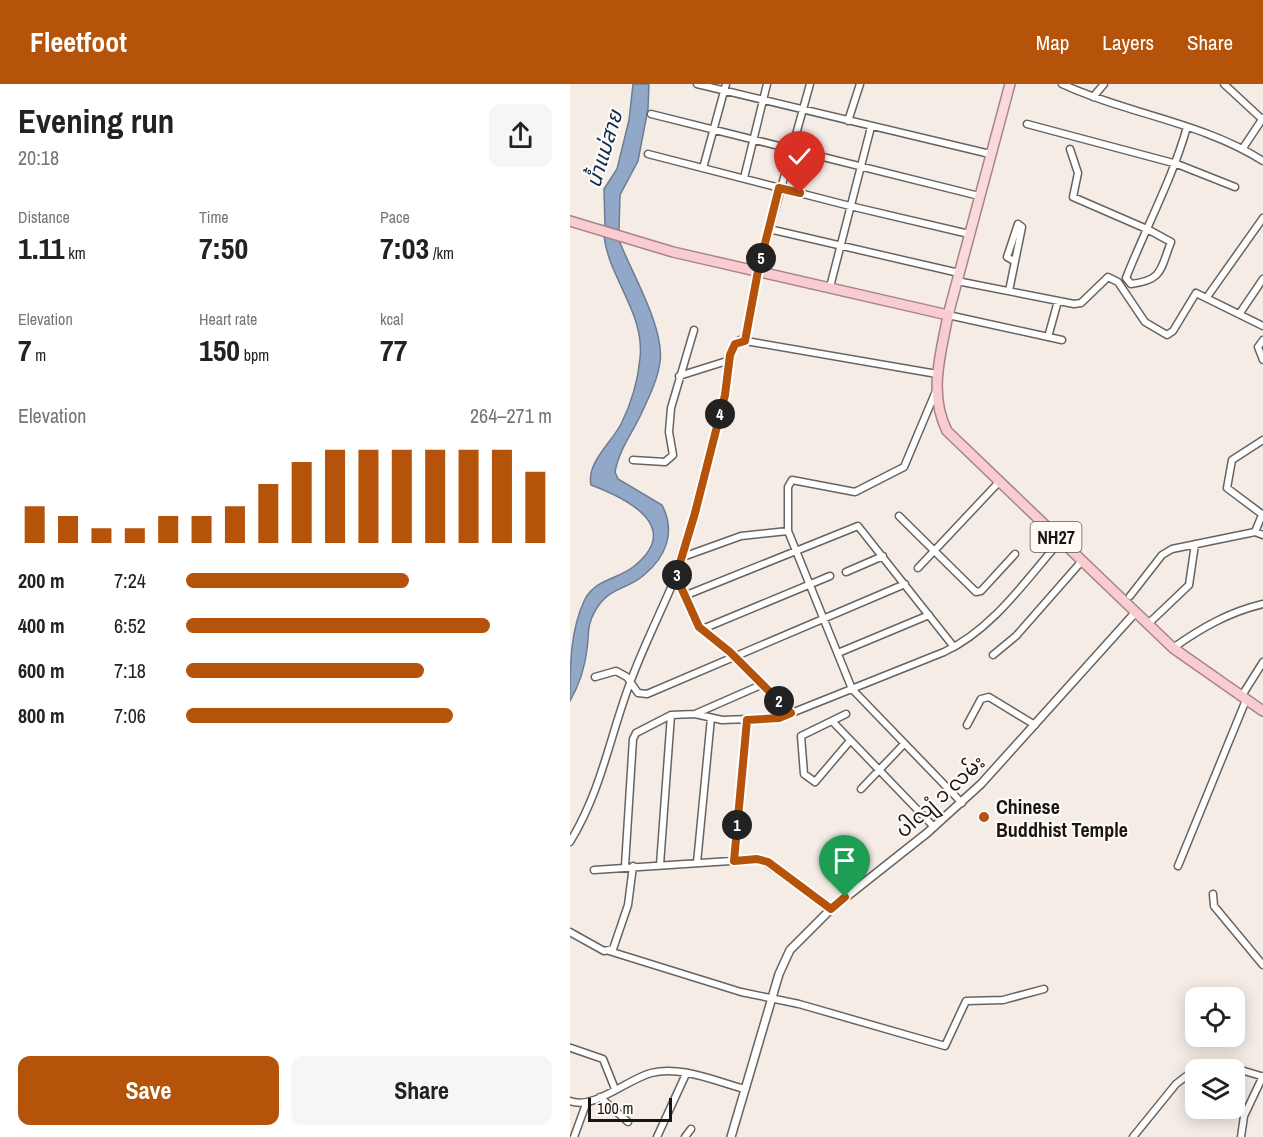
<!DOCTYPE html>
<meta charset="utf-8">
<style>
body{margin:0;font-family:"Archivo Narrow","Noto Sans Myanmar","Noto Sans Thai",sans-serif;background:#f6f6f6;color:#222;height:100vh;display:flex;flex-direction:column;font-size:22px;white-space:nowrap}
*{box-sizing:border-box;margin:0}
p{font-size:20px;color:#767676}
.icon{flex:none;width:33px;height:33px;fill:none;stroke:currentColor;stroke-width:2;stroke-linecap:round;stroke-linejoin:round}
.map{position:relative;flex:1;overflow:hidden}
.side{display:flex;flex-direction:column;background:#fff;width:570px}
.side>*{flex:none}
.tools{position:absolute;left:615px;top:903px;display:grid;gap:12px}
.tools a{display:grid;place-items:center;width:60px;height:60px;border-radius:12px;background:#fff;box-shadow:0 3px 15px #0003;font-size:30px}
.scale{position:absolute;left:18px;bottom:15px;width:84px;box-sizing:border-box;padding-left:6px;border:3px solid #181613;border-top:0;font-size:16px;line-height:21px;white-space:nowrap;color:#181613;-webkit-text-stroke:4px #fffaf6;paint-order:stroke}
.pin{position:absolute;display:grid;place-items:center;width:51px;height:51px;color:#fff;margin:-62px -26px;border-radius:50% 50% 50% 0;rotate:-45deg;box-shadow:0 0 6px #0007}
.pin .icon{rotate:45deg}
.km{position:absolute;width:30px;height:30px;margin:-15px;border-radius:50%;background:#222;color:#fff;font-size:16px;line-height:30px;text-align:center}
.round{display:grid;place-items:center;flex:none;width:63px;height:63px;border-radius:12px;background:#f6f6f6}
.headline{display:flex;align-items:center;justify-content:space-between;height:102px;padding:0 18px}
h1{font-size:33px;font-weight:800;line-height:45px}
.stats{display:grid;grid-template-columns:repeat(3,1fr);gap:9px;height:102px;padding:6px 18px}
.stats div{display:grid;align-content:center}
.stats b{font-size:30px;font-weight:800}
.stats small{font-size:16px;font-weight:400}
.stats p{font-size:16px}
.chart{height:168px;padding:12px 18px}
.chart p{display:flex;justify-content:space-between}
.chart svg{width:100%;height:108px;margin-top:6px;stroke:#b45309;stroke-width:6}
.cta{display:flex;gap:12px;margin-top:auto;padding:12px 18px}
.cta a{flex:1;height:69px;border-radius:12px;background:#b45309;color:#fff;font-size:24px;font-weight:800;line-height:69px;text-align:center}
.cta a+a{background:#f6f6f6;color:#222}
ul{padding:0 18px;list-style:none;font-size:20px}
li{display:grid;grid-template-columns:96px 72px 1fr;align-items:center;height:45px}
li i{height:15px;border-radius:8px;background:#b45309}
header{display:flex;align-items:center;gap:36px;box-sizing:border-box;height:84px;padding:0 30px;background:#b45309;color:#fff}
header strong{font-size:28px}
nav{display:flex;gap:33px;margin-inline-start:auto;font-size:21px}
main{display:flex;flex:1;min-height:0}
.map>svg:first-child{display:block}
.water{fill:#91a8c8;stroke:#6d7c92;stroke-width:1.5}
.lines{fill:none;stroke-linecap:round;stroke-linejoin:round}
.minor-casing{stroke:#69635d;stroke-width:9}
.tertiary-casing{stroke:#69635d;stroke-width:10}
.primary-casing{stroke:#a88486;stroke-width:12}
.trunk-casing{stroke:#a88486;stroke-width:12}
.minor{stroke:#fff;stroke-width:6}
.tertiary{stroke:#fff;stroke-width:7}
.primary{stroke:#fad9dc;stroke-width:9}
.trunk{stroke:#f8ccd0;stroke-width:9}
.route-casing{stroke:#fff;stroke-width:12}
.route{stroke:#b45309;stroke-width:8}
.poi-dot{fill:#b45315;stroke:#fffaf6;stroke-width:2}
.labels{text-anchor:middle;dominant-baseline:central;stroke-width:4.5;stroke-linejoin:round;paint-order:stroke}
.shield{fill:#fffaf6;stroke:#5d5a57;stroke-width:1.5}
.shield-label{font-size:18px;font-weight:bold;fill:#181613}
.street-label{font-size:20px;fill:#181613;stroke:#fffaf6}
.poi-label{font-size:20px;font-weight:bold;fill:#181613;stroke:#fffaf6;text-anchor:start}
.water-label{font-size:21px;font-style:italic;fill:#0a2a52;stroke:#fffaf6}
</style>
<header>
<strong>Fleetfoot</strong>
<nav><a>Map</a><a>Layers</a><a>Share</a></nav>
</header>
<main>
<section class="side">
<div class="headline"><div><h1>Evening run</h1><p>20:18</p></div><a class="round"><svg class="icon" aria-label="share" viewBox="0 0 24 24"><path d="M12 15V3M7 8l5-5 5 5M5 13v7h14v-7"/></svg></a></div>
<div class="stats">
<div><p>Distance</p><b>1.11<small> km</small></b></div>
<div><p>Time</p><b>7:50</b></div>
<div><p>Pace</p><b>7:03<small> /km</small></b></div>
</div>
<div class="stats">
<div><p>Elevation</p><b>7<small> m</small></b></div>
<div><p>Heart rate</p><b>150<small> bpm</small></b></div>
<div><p>kcal</p><b>77</b></div>
</div>
<div class="chart"><p><span>Elevation</span>264–271 m</p>
<svg viewBox="0 0 160 44" preserveAspectRatio="none"><path d="M5 44V29M15 44V33M25 44V38M35 44V38M45 44V33M55 44V33M65 44V29M75 44V20M85 44V11M95 44V6M105 44V6M115 44V6M125 44V6M135 44V6M145 44V6M155 44V15"/></svg>
</div>
<ul>
<li><b>200 m</b>7:24<i style="width:61%"></i></li>
<li><b>400 m</b>6:52<i style="width:83%"></i></li>
<li><b>600 m</b>7:18<i style="width:65%"></i></li>
<li><b>800 m</b>7:06<i style="width:73%"></i></li>
</ul>
<div class="cta"><a>Save</a><a>Share</a></div>
</section>
<div class="map">
<svg width="693" height="1053" viewBox="0 0 693 1053">
<rect width="100%" height="100%" fill="#f4ece5"/>
<path class="water" d="M 63,0 L 79,0 L 78,25 L 68,77 L 50,111 L 49,146 L 35,142 L 34,105 L 47,85 L 59,36 Z
M 34,152 L 49,156 C 61,188 95,244 90,278 C 88,294 80,311 73,326 C 64,347 49,365 45,388 L 48,395 L 92,421 C 106,448 96,473 74,491 C 56,507 38,502 24,529 C 17,541 19,552 17,565 C 15,584 9,601 0,617 C 0,583 0,546 15,515 C 26,495 48,495 63,483 C 114,443 58,415 21,401 C 16,379 42,358 51,340 C 61,320 68,297 70,274 C 75,229 39,195 34,152 Z"/>
<g class="lines">
<g class="minor-casing">
<path id="minor" d="M 127,0 L 420,70
M 492,0 C 557,30 632,38 693,77
M 654,0 L 693,36
M 523,13 L 534,0
M 81,30 L 409,112
M 278,37 L 290,0
M 457,40 L 607,80 L 665,103
M 673,64 L 693,34
M 500,65 L 508,89 L 503,113 L 579,146 L 601,158 C 590,186 593,196 561,200 L 556,194 C 576,143 602,96 617,43
M 78,70 L 280,122 L 399,150
M 133,84 L 156,0
M 174,94 L 197,0
M 199,145 L 389,189
M 387,197 L 504,220 L 511,219 L 538,193 L 548,198 L 575,238 L 597,251 L 603,247 L 626,209 L 693,242
M 260,203 L 301,43
M 439,207 L 452,143 L 448,140 L 437,173 L 444,177
M 637,213 L 693,134
M 670,229 L 693,195
M 378,231 L 492,256
M 478,253 L 488,217
M 693,256 L 688,263 L 693,276
M 175,257 L 188,187 L 240,0
M 109,292 L 160,276
M 366,307 L 334,383 L 285,408 L 222,396 L 218,403 L 218,447 L 282,605 L 392,719
M 693,356 L 662,376 L 657,404 L 693,431
M 63,376 L 95,378 L 103,371 L 99,348 L 101,324 L 124,246
M 329,432 L 406,508 L 411,507 L 445,470
M 685,448 L 692,431
M 110,474 L 171,452 L 218,447
M 348,484 L 429,398
M 276,488 L 313,472
M 260,492 L 135,544 L 129,543 L 117,516 L 119,510 L 288,442 L 384,563
M 117,512 L 106,492 L 110,474 L 125,429 L 155,311 L 160,271 L 170,256 L 367,290
M 560,512 L 592,471 L 602,465 L 685,448 L 693,451
M 577,541 L 619,501 L 625,460
M 133,544 L 221,629
M 603,564 C 631,544 659,528 693,520
M 268,569 L 359,531
M 423,571 L 446,552 L 511,478
M 25,593 L 46,587 L 57,593 L 68,609 L 77,610 L 335,500
M 671,613 L 693,578
M 125,630 L 191,601
M 276,630 L 231,652 L 234,690 L 245,698 L 279,658
M 262,637 L 364,743
M 397,641 L 411,615 L 419,613 L 465,641
M 291,705 L 334,660
M 0,758 C 32,705 39,655 60,599 C 73,563 91,528 106,492
M 164,777 L 177,636
M 127,779 L 141,634
M 90,781 L 101,631
M 55,782 L 63,655 L 66,649 L 101,631 L 125,630 L 152,636 L 209,634 L 374,568 C 422,546 456,496 490,457
M 608,782 L 676,616
M 24,786 L 191,775 L 261,825
M 643,810 L 644,822 L 693,881
M 0,848 L 34,867 L 43,865 L 58,821 L 63,782
M 39,867 L 171,908 L 229,920 L 375,962 L 396,917 L 433,916 L 474,905
M 1,964 L 33,975 L 45,1005
M 30,1013 L 58,1038
M 0,1017 C 24,1026 56,996 81,989 C 111,981 147,998 175,1005
M 4,1053 L 16,1020
M 87,1053 L 116,990
M 115,1053 L 121,1045
M 563,1053 L 606,1000 L 632,980 L 651,980 L 691,992
M 671,1053 L 674,1032 L 693,992"/>
</g>
<g class="tertiary-casing">
<path id="tertiary" d="M 161,1053 L 209,890 L 220,866 L 261,825 L 357,749 L 411,700 L 564,530"/>
</g>
<g class="primary-casing">
<path id="primary" d="M 378,231 L 440,0"/>
</g>
<g class="trunk-casing">
<path id="trunk" d="M 0,137 L 103,168 L 378,231 C 371,270 358,309 377,347 L 603,564 L 693,627"/>
</g>
<use href="#minor" class="minor"/>
<use href="#tertiary" class="tertiary"/>
<use href="#primary" class="primary"/>
<use href="#trunk" class="trunk"/>
</g>
<g class="lines">
<g class="route-casing">
<path id="route" d="M 230,109 L 209,104 L 188,187 L 175,257 L 165,260 L 160,271 L 155,311 L 125,429 L 106,492 L 129,543 L 160,568 L 221,629 L 209,634 L 177,636 L 164,777 L 187,775 L 198,778 L 261,825 L 275,813"/>
</g>
<use href="#route" class="route"/>
</g>
<circle class="poi-dot" cx="414" cy="733" r="6"/>
<g class="labels">
<rect class="shield" x="460.5" y="438" width="51" height="30" rx="4.5"/>
<g class="shield-label">
<text x="486" y="453">NH27</text>
</g>
<g class="street-label">
<text transform="translate(370 712) rotate(-42)">ပါလျံ ၁ လမ်း</text>
</g>
<g class="poi-label">
<text x="426" y="722">Chinese<tspan x="426" dy="23">Buddhist Temple</tspan></text>
</g>
<g class="water-label">
<text transform="translate(34 65) rotate(-73)">น้ำแม่สาย</text>
</g>
</g>
</svg>
<div class="tools">
<a><svg class="icon" aria-label="locate" viewBox="0 0 24 24"><circle cx="12" cy="12" r="6"/><path d="M12 2v4M12 18v4M2 12h4M18 12h4"/></svg></a>
<a><svg class="icon" aria-label="layers" viewBox="0 0 24 24"><path d="M12 4l9 5-9 5-9-5zM3 14l9 5 9-5"/></svg></a>
</div>
<div class="scale">100 m</div>
<div class="pin" style="left:275px;top:813px;background:#1e9e55"><svg class="icon" aria-label="arrive" viewBox="0 0 24 24"><path d="M6 21V4h12l-3 4 3 4H6"/></svg></div>
<div class="pin" style="left:230px;top:109px;background:#d93025"><svg class="icon" aria-label="check" viewBox="0 0 24 24"><path d="M5 12l5 5 9-10"/></svg></div>
<b class="km" style="left:167px;top:741px">1</b>
<b class="km" style="left:209px;top:617px">2</b>
<b class="km" style="left:107px;top:491px">3</b>
<b class="km" style="left:150px;top:330px">4</b>
<b class="km" style="left:191px;top:174px">5</b>
</div>
</main>
